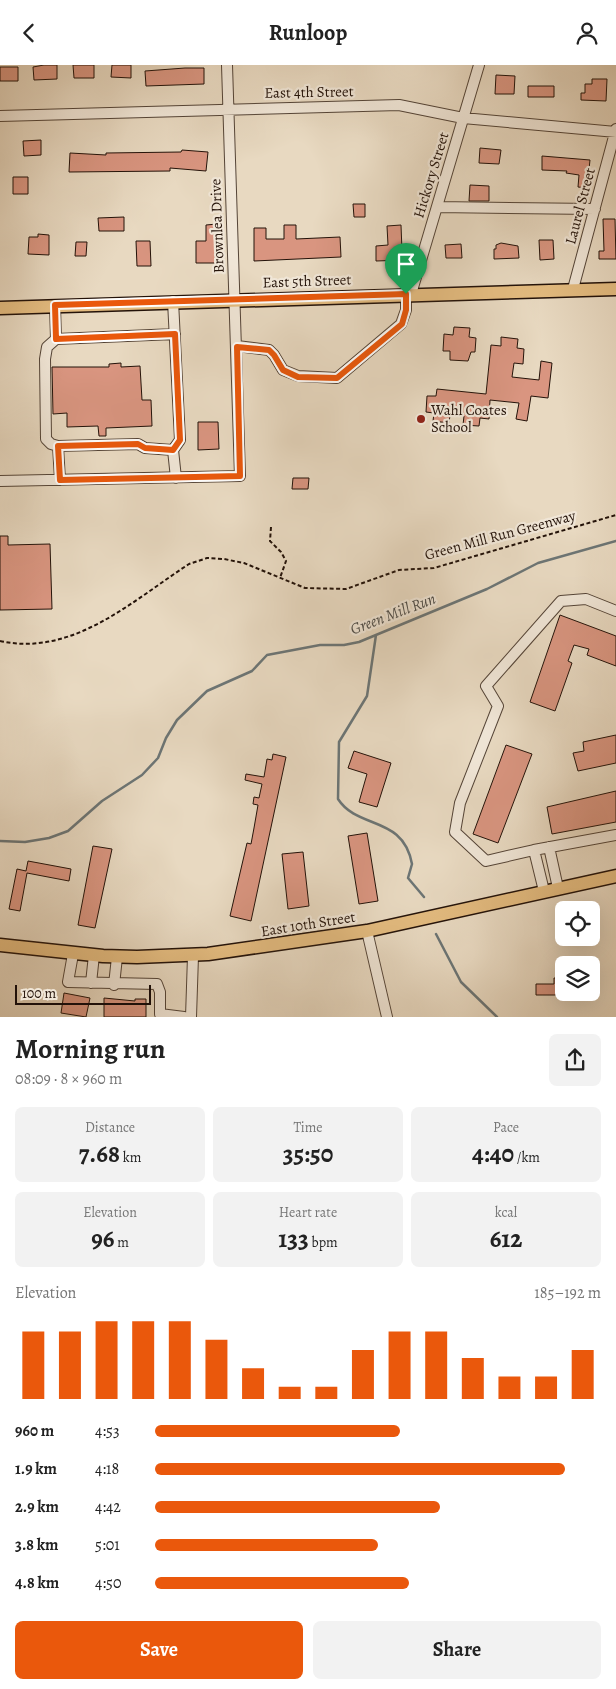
<!DOCTYPE html>
<meta charset="utf-8">
<style>
body{margin:0;font-family:Alegreya,serif;background:#f2f2f2;color:#222;height:100vh;display:flex;flex-direction:column;font-size:19px;white-space:nowrap}
*{box-sizing:border-box;margin:0}
p{font-size:16px;color:#767676}
.icon{flex:none;width:28px;height:28px;fill:none;stroke:currentColor;stroke-width:2;stroke-linecap:round;stroke-linejoin:round}
.map{position:relative;height:952px;overflow:hidden}
.side{display:flex;flex-direction:column;background:#fff;flex:1}
.side>*{flex:none}
.controls{position:absolute;left:555px;top:836px;display:grid;gap:10px}
.controls a{display:grid;place-items:center;width:45px;height:45px;border-radius:8px;background:#fff;box-shadow:0 5px 20px #0002;font-size:25px}
.scale{position:absolute;left:15px;bottom:12px;width:136px;box-sizing:border-box;padding-left:5px;border:2px solid #231209;border-top:0;font-size:14px;line-height:18px;white-space:nowrap;color:#231209;-webkit-text-stroke:4px #f0e6d7;paint-order:stroke}
.pin{position:absolute;display:grid;place-items:center;width:42px;height:42px;color:#fff;margin:-51px -21px;border-radius:50% 50% 50% 0;rotate:-45deg;box-shadow:0 0 5px #0007}
.pin .icon{rotate:45deg}
.round{display:grid;place-items:center;flex:none;width:52px;height:52px;border-radius:8px;background:#f2f2f2}
.summary{display:flex;align-items:center;justify-content:space-between;height:85px;padding:0 15px}
h1{font-size:28px;font-weight:700;line-height:38px}
.metrics{display:grid;grid-template-columns:repeat(3,1fr);gap:8px;height:85px;padding:5px 15px}
.metrics div{display:grid;align-content:center;border-radius:8px;background:#f2f2f2;text-align:center}
.metrics b{font-size:25px;font-weight:700}
.metrics small{font-size:14px;font-weight:400}
.metrics p{font-size:14px}
.chart{height:140px;padding:10px 15px}
.chart p{display:flex;justify-content:space-between}
.chart svg{width:100%;height:90px;margin-top:5px;stroke:#ea580c;stroke-width:6}
.button{display:flex;gap:10px;margin-top:auto;padding:10px 15px}
.button a{flex:1;height:58px;border-radius:8px;background:#ea580c;color:#fff;font-size:20px;font-weight:700;line-height:58px;text-align:center}
.button a+a{background:#f2f2f2;color:#222}
ul{padding:0 15px;list-style:none;font-size:16px}
li{display:grid;grid-template-columns:80px 60px 1fr;align-items:center;height:38px}
li i{height:12px;border-radius:6px;background:#ea580c}
header{display:flex;justify-content:space-between;align-items:center;height:65px;padding:0 15px;background:#fff;font-size:22px;font-weight:700}
.map>svg:first-child{display:block}
.lines{fill:none;stroke-linecap:round;stroke-linejoin:round}
.stream{stroke:#6c7575;stroke-width:2.5}
.building{fill:#d99580;stroke:#231209}
.minor-casing{stroke:#544437;stroke-width:12}
.major-casing{stroke:#231209;stroke-width:15}
.path{stroke:#231209;stroke-width:2;stroke-dasharray:4 2.5;stroke-linecap:butt}
.minor{stroke:#f0e6d7;stroke-width:10}
.major{stroke:#e4bc80;stroke-width:12}
.route-casing{stroke:#fff;stroke-width:10}
.route{stroke:#ea580c;stroke-width:6}
.poi-dot{fill:#8f2418;stroke:#f0e6d7;stroke-width:2}
.labels{text-anchor:middle;dominant-baseline:central;stroke-width:4.5;stroke-linejoin:round;paint-order:stroke}
.street-label{font-size:15px;fill:#231209;stroke:#f0e6d7}
.poi-label{font-size:15px;fill:#231209;stroke:#f0e6d7;text-anchor:start}
.water-label{font-size:16px;font-style:italic;fill:#4d4c48;stroke:#f0e6d7}
</style>
<header><svg class="icon" aria-label="back" viewBox="0 0 24 24"><path d="M15 5l-7 7 7 7"/></svg>Runloop<svg class="icon" aria-label="person" viewBox="0 0 24 24"><circle cx="12" cy="8" r="4"/><path d="M4 21q1-7 8-7t8 7"/></svg></header>
<div class="map">
<svg width="616" height="952" viewBox="0 0 616 952">
<rect width="100%" height="100%" fill="#e8d9c1"/>
<filter id="stains"><feTurbulence type="fractalNoise" baseFrequency=".004" numOctaves="4"/><feColorMatrix values="0 0 0 0 .2 0 0 0 0 .09 0 0 0 0 .02 0 0 0 .5 -.17"/></filter>
<radialGradient id="worn" r=".72"><stop offset=".6" stop-color="#630" stop-opacity="0"/><stop offset="1" stop-color="#630" stop-opacity=".3"/></radialGradient>
<g class="lines">
<path class="stream" d="M 376,570 L 367,631 L 339,677 L 338,734 C 358,765 403,750 412,799 L 408,813 L 424,832
M 0,776 L 25,777 L 49,773 L 68,766 L 102,736 L 142,710 L 158,693 L 166,673 L 177,655 L 207,626 L 252,606 L 267,590 L 320,580 L 344,580 L 359,577 L 487,524 L 538,498 L 616,476
M 436,869 L 461,917 L 497,952"/>
</g>
<path class="building" d="M 44,0 L 57,0 L 57,14 L 34,15 L 33,2 Z
M 73,0 L 94,0 L 94,13 L 74,13 Z
M 112,0 L 131,0 L 131,13 L 111,12 Z
M 0,2 L 18,2 L 18,16 L 0,16 Z
M 185,3 L 204,3 L 204,19 L 146,21 L 145,6 Z
M 496,10 L 515,11 L 514,29 L 495,29 Z
M 592,14 L 607,14 L 606,36 L 581,35 L 581,28 L 585,28 L 585,19 L 592,19 Z
M 528,21 L 554,21 L 554,32 L 528,32 Z
M 41,75 L 41,90 L 24,91 L 23,76 Z
M 480,83 L 501,85 L 499,99 L 479,98 Z
M 182,85 L 208,87 L 206,106 L 170,103 L 170,106 L 69,107 L 70,88 L 106,90 L 106,88 L 181,87 Z
M 542,91 L 590,95 L 587,123 L 578,122 L 579,110 L 566,108 L 567,106 L 542,105 Z
M 13,112 L 28,112 L 28,129 L 13,129 Z
M 470,120 L 489,121 L 489,136 L 469,136 Z
M 353,139 L 365,139 L 365,152 L 354,152 Z
M 124,152 L 124,166 L 99,166 L 98,153 Z
M 603,154 L 615,154 L 616,194 L 599,194 L 599,186 L 604,186 Z
M 217,159 L 218,198 L 196,198 L 196,176 L 206,176 L 206,160 Z
M 284,160 L 296,160 L 296,174 L 340,172 L 341,192 L 254,196 L 254,163 L 266,163 L 266,174 L 284,174 Z
M 401,160 L 402,186 L 405,186 L 405,195 L 376,196 L 376,181 L 388,180 L 387,161 Z
M 38,169 L 49,170 L 49,190 L 28,189 L 29,172 L 38,172 Z
M 539,175 L 553,175 L 554,194 L 540,195 Z
M 136,176 L 150,176 L 151,201 L 137,201 Z
M 76,177 L 87,177 L 86,191 L 75,191 Z
M 501,178 L 518,181 L 519,193 L 494,194 L 494,184 L 496,184 L 496,180 Z
M 461,179 L 462,193 L 446,193 L 445,180 Z
M 454,262 L 470,263 L 469,272 L 476,273 L 475,287 L 471,287 L 468,296 L 450,295 L 450,286 L 443,286 L 444,269 L 453,270 Z
M 501,272 L 518,274 L 517,283 L 524,284 L 523,299 L 514,298 L 512,312 L 539,315 L 541,296 L 552,298 L 548,333 L 531,331 L 527,356 L 516,354 L 519,338 L 490,335 L 489,354 L 480,353 L 479,361 L 463,360 L 464,351 L 450,350 L 449,358 L 433,356 L 434,348 L 426,347 L 427,331 L 436,331 L 437,324 L 486,329 L 491,280 L 501,281 Z
M 121,298 L 121,302 L 140,301 L 142,335 L 151,335 L 152,361 L 106,363 L 106,371 L 99,371 L 98,361 L 67,362 L 67,348 L 53,349 L 52,302 L 109,302 L 109,299 Z
M 198,357 L 218,357 L 219,384 L 198,385 Z
M 293,413 L 309,413 L 308,424 L 292,424 Z
M 0,471 L 8,471 L 8,480 L 50,479 L 52,544 L 0,545 Z
M 560,550 L 616,571 L 616,601 L 587,590 L 589,584 L 574,580 L 568,596 L 572,598 L 555,646 L 530,637 Z
M 616,670 L 616,698 L 578,706 L 573,688 L 584,686 L 583,677 Z
M 506,680 L 532,689 L 498,778 L 473,769 Z
M 354,686 L 391,698 L 377,742 L 359,737 L 367,709 L 348,703 Z
M 273,689 L 286,692 L 251,856 L 230,851 L 247,778 L 251,779 L 254,763 L 258,740 L 253,739 L 254,732 L 259,733 L 262,719 L 245,715 L 246,709 L 264,712 L 267,694 L 272,695 Z
M 616,726 L 616,757 L 552,769 L 547,742 Z
M 367,768 L 378,836 L 359,839 L 348,771 Z
M 93,781 L 112,784 L 95,863 L 78,860 Z
M 303,787 L 309,841 L 288,844 L 282,789 Z
M 28,796 L 71,804 L 69,816 L 27,808 L 20,846 L 9,844 L 17,804 L 26,806 Z
M 554,913 L 564,913 L 564,930 L 536,930 L 536,919 L 554,919 Z
M 64,928 L 90,933 L 86,952 L 61,948 Z
M 104,933 L 135,936 L 135,934 L 146,934 L 146,952 L 104,952 Z"/>
<g class="lines">
<g class="minor-casing">
<path id="minor" d="M 0,51 L 399,40 L 463,53 L 616,67
M 437,142 L 595,144
M 573,224 L 616,64
M 411,229 L 479,0
M 55,241 L 56,274 L 47,282 L 45,294 L 46,374 L 51,379 L 58,381 L 60,415
M 56,274 L 175,269
M 237,281 L 269,285 L 274,290 L 283,305 L 298,311 L 337,313 L 401,259 L 406,245 L 406,229
M 58,381 L 138,379 L 145,383 L 173,385 L 176,413
M 173,385 L 180,375 L 173,236
M 0,416 L 240,411 L 227,0
M 549,782 L 558,823
M 534,785 L 616,770
M 544,826 L 534,785 L 486,796 L 455,767 L 460,738 L 498,641 L 486,621 L 561,536 L 586,534 L 616,546
M 367,866 L 387,952
M 73,889 L 68,917 L 157,919 L 160,927 L 160,949 L 184,952
M 91,918 L 94,890
M 114,920 L 117,892
M 191,952 L 193,891"/>
</g>
<g class="major-casing">
<path id="major" d="M 0,243 L 616,224
M 0,880 L 103,891 L 137,892 L 208,889 L 367,866 L 616,811"/>
</g>
<path class="path" d="M 271,462 L 270,476 L 281,487 L 286,496 L 280,513
M 0,576 C 73,592 132,536 189,499 L 207,493 L 224,494 L 244,498 L 305,523 L 346,524 L 399,505 L 434,503 L 616,450"/>
<use href="#minor" class="minor"/>
<use href="#major" class="major"/>
</g>
<g class="lines">
<g class="route-casing">
<path id="route" d="M 406,229 L 406,245 L 402,259 L 337,313 L 298,312 L 283,305 L 274,290 L 269,285 L 237,282 L 240,411 L 60,415 L 58,381 L 138,379 L 145,383 L 173,385 L 180,375 L 175,269 L 56,274 L 55,240 Z"/>
</g>
<use href="#route" class="route"/>
</g>
<circle class="poi-dot" cx="421" cy="354" r="5"/>
<g class="labels">
<g class="street-label">
<text transform="translate(309 27) rotate(-1)">East 4th Street</text>
<text transform="translate(431 110) rotate(-73)">Hickory Street</text>
<text transform="translate(580 141) rotate(-75)">Laurel Street</text>
<text transform="translate(217 161) rotate(-92)">Brownlea Drive</text>
<text transform="translate(307 216) rotate(-2)">East 5th Street</text>
<text transform="translate(500 470) rotate(-15)">Green Mill Run Greenway</text>
<text transform="translate(308 859) rotate(-9)">East 10th Street</text>
</g>
<g class="poi-label">
<text x="431" y="345">Wahl Coates<tspan x="431" dy="17">School</tspan></text>
</g>
<g class="water-label">
<text transform="translate(393 549) rotate(-21)">Green Mill Run</text>
</g>
</g>
<rect width="100%" height="100%" filter="url(#stains)"/>
<rect width="100%" height="100%" fill="url(#worn)"/>
</svg>
<div class="controls">
<a><svg class="icon" aria-label="locate" viewBox="0 0 24 24"><circle cx="12" cy="12" r="6"/><path d="M12 2v4M12 18v4M2 12h4M18 12h4"/></svg></a>
<a><svg class="icon" aria-label="layers" viewBox="0 0 24 24"><path d="M12 4l9 5-9 5-9-5zM3 14l9 5 9-5"/></svg></a>
</div>
<div class="scale">100 m</div>
<div class="pin" style="left:406px;top:229px;background:#1e9e55"><svg class="icon" aria-label="arrive" viewBox="0 0 24 24"><path d="M6 21V4h12l-3 4 3 4H6"/></svg></div>
</div>
<section class="side">
<div class="summary"><div><h1>Morning run</h1><p>08:09 · 8 × 960 m</p></div><a class="round"><svg class="icon" aria-label="share" viewBox="0 0 24 24"><path d="M12 15V3M7 8l5-5 5 5M5 13v7h14v-7"/></svg></a></div>
<div class="metrics">
<div><p>Distance</p><b>7.68<small> km</small></b></div>
<div><p>Time</p><b>35:50</b></div>
<div><p>Pace</p><b>4:40<small> /km</small></b></div>
</div>
<div class="metrics">
<div><p>Elevation</p><b>96<small> m</small></b></div>
<div><p>Heart rate</p><b>133<small> bpm</small></b></div>
<div><p>kcal</p><b>612</b></div>
</div>
<div class="chart"><p><span>Elevation</span>185–192 m</p>
<svg viewBox="0 0 160 44" preserveAspectRatio="none"><path d="M5 44V11M15 44V11M25 44V6M35 44V6M45 44V6M55 44V15M65 44V29M75 44V38M85 44V38M95 44V20M105 44V11M115 44V11M125 44V24M135 44V33M145 44V33M155 44V20"/></svg>
</div>
<ul>
<li><b>960 m</b>4:53<i style="width:55%"></i></li>
<li><b>1.9 km</b>4:18<i style="width:92%"></i></li>
<li><b>2.9 km</b>4:42<i style="width:64%"></i></li>
<li><b>3.8 km</b>5:01<i style="width:50%"></i></li>
<li><b>4.8 km</b>4:50<i style="width:57%"></i></li>
</ul>
<div class="button"><a>Save</a><a>Share</a></div>
</section>
